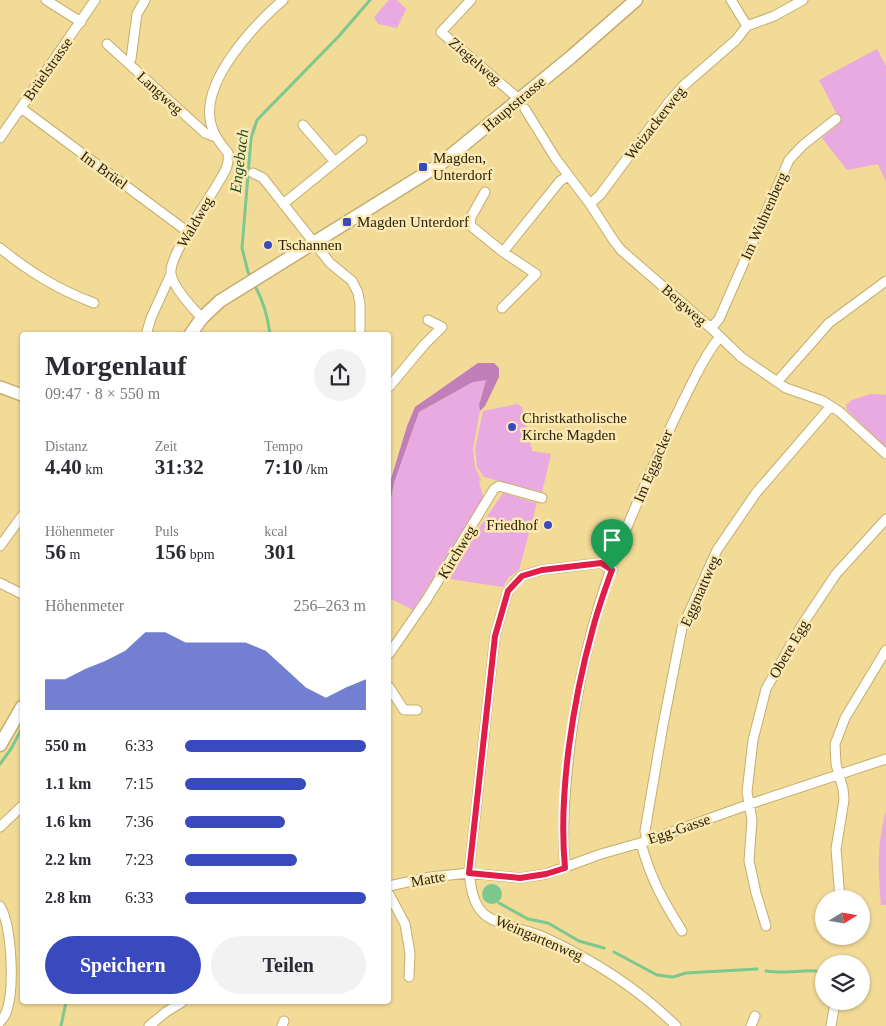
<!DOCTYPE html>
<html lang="de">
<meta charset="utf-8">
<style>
body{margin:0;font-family:Georgia,serif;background:#f2f2f3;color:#2b2b33;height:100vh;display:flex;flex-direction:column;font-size:19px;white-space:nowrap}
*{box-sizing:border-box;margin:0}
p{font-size:16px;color:#7c7c81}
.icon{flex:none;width:28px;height:28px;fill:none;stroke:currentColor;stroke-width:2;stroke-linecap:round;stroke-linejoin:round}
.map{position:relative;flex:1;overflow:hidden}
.side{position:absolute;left:20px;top:332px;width:371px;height:672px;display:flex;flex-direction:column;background:#fff;border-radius:5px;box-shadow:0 1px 4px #0004}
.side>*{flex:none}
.needle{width:32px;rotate:79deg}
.buttons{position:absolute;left:815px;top:890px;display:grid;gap:10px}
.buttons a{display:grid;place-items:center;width:55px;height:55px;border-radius:50%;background:#fff;box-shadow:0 1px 4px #0004;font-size:25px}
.pin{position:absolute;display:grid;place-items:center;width:42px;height:42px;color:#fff;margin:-51px -21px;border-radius:50% 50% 50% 0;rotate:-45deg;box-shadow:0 0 5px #0007}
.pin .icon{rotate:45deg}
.round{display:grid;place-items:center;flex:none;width:52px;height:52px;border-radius:26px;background:#f2f2f3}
.summary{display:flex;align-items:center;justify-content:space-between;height:85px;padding:0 25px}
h1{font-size:28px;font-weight:700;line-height:38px}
.metrics{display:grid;grid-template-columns:repeat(3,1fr);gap:8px;height:85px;padding:5px 25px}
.metrics div{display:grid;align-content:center}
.metrics b{font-size:21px;font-weight:700}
.metrics small{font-size:14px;font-weight:400}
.metrics p{font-size:14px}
.chart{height:140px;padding:10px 25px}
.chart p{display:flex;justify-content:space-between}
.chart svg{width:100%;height:90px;margin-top:5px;fill:#384abd;opacity:.7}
.primary-button{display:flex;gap:10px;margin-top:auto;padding:10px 25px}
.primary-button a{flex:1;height:58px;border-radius:30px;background:#384abd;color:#fff;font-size:20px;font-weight:700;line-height:58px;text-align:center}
.primary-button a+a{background:#f2f2f3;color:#2b2b33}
ul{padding:0 25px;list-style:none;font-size:16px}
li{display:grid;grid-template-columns:80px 60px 1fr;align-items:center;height:38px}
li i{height:12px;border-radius:6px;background:#384abd}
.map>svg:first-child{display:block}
.green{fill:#e8aae1}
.forest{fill:#c07fb9}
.water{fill:#7dc88f}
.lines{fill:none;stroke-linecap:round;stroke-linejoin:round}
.stream{stroke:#7dc88f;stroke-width:3}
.minor-casing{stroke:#c5ae6d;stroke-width:11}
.tertiary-casing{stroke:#c5ae6d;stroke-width:14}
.secondary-casing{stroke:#c5ae6d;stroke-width:15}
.minor{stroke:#fff;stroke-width:9}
.tertiary{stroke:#fff;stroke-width:11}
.secondary{stroke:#fff;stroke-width:12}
.route-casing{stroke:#fff;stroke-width:10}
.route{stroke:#e11d48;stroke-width:6}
.poi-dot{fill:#384abd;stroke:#fbe8b3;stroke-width:2}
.labels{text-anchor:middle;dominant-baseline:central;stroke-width:5;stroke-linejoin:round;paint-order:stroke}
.street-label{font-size:15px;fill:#2d2408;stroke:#fbe8b3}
.poi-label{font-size:15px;fill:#2d2408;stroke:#fbe8b3;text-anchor:start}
.water-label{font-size:16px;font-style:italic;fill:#174d28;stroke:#fbe8b3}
</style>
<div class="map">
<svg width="886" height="1026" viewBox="0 0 886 1026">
<rect width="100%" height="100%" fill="#f2da97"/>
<path class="green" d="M 389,0 L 397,0 L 406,9 L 397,28 L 378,24 L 374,17 Z
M 877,49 L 886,66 L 886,182 L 878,164 L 847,170 L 822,138 L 841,122 L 819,80 Z
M 479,380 L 486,380 L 479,405 L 480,411 L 473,448 L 475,467 L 481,480 L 479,482 L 484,499 L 413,610 L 389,598 L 389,508 L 394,483 L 419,412 L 473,382 Z
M 871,394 L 886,395 L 886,447 L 847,410 L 846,405 L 852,400 Z
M 517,404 L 522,407 L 532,451 L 551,454 L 542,492 L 484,477 L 477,467 L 475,449 L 483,411 Z
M 503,493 L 537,503 L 519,570 L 509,577 L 503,587 L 450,579 L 477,531 Z
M 886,811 L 886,905 L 881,905 C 878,874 877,841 886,811 Z"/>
<path class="forest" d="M 478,363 L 494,363 L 499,368 L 499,377 L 485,406 L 480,411 L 479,405 L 486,380 L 473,382 L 419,412 L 394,483 L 389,508 L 389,488 L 391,479 L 407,426 L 415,407 Z"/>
<path class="water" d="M482 894a10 10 0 1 1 20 0a10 10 0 1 1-20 0Z"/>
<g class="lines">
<path class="stream" d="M 251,278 L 248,272 L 242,248 L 251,138 L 257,120 L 339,36 L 370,0
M 254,284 C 263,300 268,316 270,335
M 0,764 L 11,749 L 22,728
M 499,903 L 528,919 L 548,923 L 579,941 L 604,948
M 614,952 L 657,975 L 673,977 L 686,973 L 757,969
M 766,971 C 783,974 799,970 816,971
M 61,1026 L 66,1002"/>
<g class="minor-casing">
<path id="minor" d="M 46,0 L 81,22
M 471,0 L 441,32 L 520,100
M 731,0 L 747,26
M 107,44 L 205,133 L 216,137
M 128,63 L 131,59 L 137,14 L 145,0
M 21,108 L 188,232
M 525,109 L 556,159 L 590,204 L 614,241 L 621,250 L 711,328 L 741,357 L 786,388 L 823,401 L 840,412 L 886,454
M 303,125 L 335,162
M 0,138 L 95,0
M 253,173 L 263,178 L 330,263 L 352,281 L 358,293 L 360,304 L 360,335
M 485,192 L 470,219 L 471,226 L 503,252 L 536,274 L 502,308
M 283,204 L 362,140
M 590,204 L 600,195 L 669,102 L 682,87 L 736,40 L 747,26 L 774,16 L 803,0
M 0,248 C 31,273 57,289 94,303
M 503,252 L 560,181 L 568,176
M 202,318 C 193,309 173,287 171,274 C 168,257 207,202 217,185 C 223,174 230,166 228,153 C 221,144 214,136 211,124 C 200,82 254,25 283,0
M 711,328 L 719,319 L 789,160 L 803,145 L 836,119
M 146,335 L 151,318 L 171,274
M 777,382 L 829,323 L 886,281
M 389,387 L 424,345 L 442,327 L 428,320
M 0,546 L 22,516
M 612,570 L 601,563 L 542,570 L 521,576 L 508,591 L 495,636 L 469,873 C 471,888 473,905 485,915 C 500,926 529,930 546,938 C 595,961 638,988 676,1026
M 0,583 L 22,594
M 389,654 L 427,599 L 494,489 L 499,486 L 542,498
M 389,687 L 404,710 L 417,710
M 0,827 L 22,806
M 647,841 L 645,831 L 663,725 L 682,628 L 717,550 L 756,493 L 831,406
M 641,843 C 650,877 663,901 682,931
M 565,867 C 562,836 564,804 567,773 C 574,698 590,623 617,552 C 630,518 645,485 660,451 C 670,427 682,403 694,379 C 701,365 709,350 719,338
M 389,886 L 431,877 L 469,873 L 520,878 L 546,874 L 601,854 L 647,841 L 750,804 L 886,759
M 389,894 L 405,924 L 410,953 L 409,977
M 840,899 L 836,849 L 844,800 L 843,789 L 836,764 L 835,744 L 845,718 L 886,650
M 0,906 C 12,926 15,990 6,1013 C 5,1016 2,1019 0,1022
M 766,926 L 756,893 L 749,861 L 752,820 L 747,792 L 753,740 L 766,689 L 802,625 L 836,574 L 886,519
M 149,1026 L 166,1012 L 182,1002
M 282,1026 L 284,1021
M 751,1026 L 755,1016
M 831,1026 L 835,1003"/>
</g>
<g class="tertiary-casing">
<path id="tertiary" d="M 0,387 L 22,395"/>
</g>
<g class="secondary-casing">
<path id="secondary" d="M 190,335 L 202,318 L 220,301 L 439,165 L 571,57 L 636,0
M 0,745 L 22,707"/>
</g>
<use href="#minor" class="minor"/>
<use href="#tertiary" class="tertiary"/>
<use href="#secondary" class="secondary"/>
</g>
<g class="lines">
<g class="route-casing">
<path id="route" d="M 601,563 L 612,570 C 605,589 598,609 593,628 C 573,700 558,794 565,868 L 546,874 L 520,878 L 469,873 L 495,636 L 508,591 L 522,576 L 542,570 Z"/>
</g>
<use href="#route" class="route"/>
</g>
<g class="poi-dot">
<rect x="418" y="162" width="10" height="10" rx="2.5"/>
<rect x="342" y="217" width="10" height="10" rx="2.5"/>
<circle cx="268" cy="245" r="5"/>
<circle cx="512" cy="427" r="5"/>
<circle cx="548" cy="525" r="5"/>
</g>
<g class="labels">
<g class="street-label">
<text transform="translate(475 61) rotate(41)">Ziegelweg</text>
<text transform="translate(48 69) rotate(-55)">Brüelstrasse</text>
<text transform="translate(160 93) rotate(42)">Langweg</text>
<text transform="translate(514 104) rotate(-40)">Hauptstrasse</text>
<text transform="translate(655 123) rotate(-52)">Weizackerweg</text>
<text transform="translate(104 170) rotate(36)">Im Brüel</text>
<text transform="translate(764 216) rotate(-66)">Im Wuhrenberg</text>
<text transform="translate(195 222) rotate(-60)">Waldweg</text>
<text transform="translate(684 305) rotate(41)">Bergweg</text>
<text transform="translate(653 466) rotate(-67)">Im Eggacker</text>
<text transform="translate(457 552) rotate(-59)">Kirchweg</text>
<text transform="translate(700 591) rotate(-66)">Eggmattweg</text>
<text transform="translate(789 649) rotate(-60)">Obere Egg</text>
<text transform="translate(679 829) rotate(-19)">Egg-Gasse</text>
<text transform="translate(428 879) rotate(-10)">Matte</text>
<text transform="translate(539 938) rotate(23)">Weingartenweg</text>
</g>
<g class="poi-label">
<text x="433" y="158">Magden,<tspan x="433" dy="17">Unterdorf</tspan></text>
<text x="357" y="222">Magden Unterdorf</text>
<text x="278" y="245">Tschannen</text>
<text x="522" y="418">Christkatholische<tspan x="522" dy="17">Kirche Magden</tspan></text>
<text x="538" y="525" text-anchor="end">Friedhof</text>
</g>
<g class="water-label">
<text transform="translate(239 161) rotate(-83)">Engebach</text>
</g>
</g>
</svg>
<div class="buttons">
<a><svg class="needle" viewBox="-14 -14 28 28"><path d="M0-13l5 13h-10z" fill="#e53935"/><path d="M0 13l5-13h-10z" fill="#7c7c81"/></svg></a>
<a><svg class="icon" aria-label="layers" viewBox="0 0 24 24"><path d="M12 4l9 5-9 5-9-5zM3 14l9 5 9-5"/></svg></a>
</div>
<div class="pin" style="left:612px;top:570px;background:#1e9e55"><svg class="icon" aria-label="arrive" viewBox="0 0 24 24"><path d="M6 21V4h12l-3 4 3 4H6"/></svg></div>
<section class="side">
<div class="summary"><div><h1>Morgenlauf</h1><p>09:47 · 8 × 550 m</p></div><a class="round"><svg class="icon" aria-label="share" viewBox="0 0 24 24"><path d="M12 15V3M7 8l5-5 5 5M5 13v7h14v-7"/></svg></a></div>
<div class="metrics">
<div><p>Distanz</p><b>4.40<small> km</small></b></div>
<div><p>Zeit</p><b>31:32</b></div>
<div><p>Tempo</p><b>7:10<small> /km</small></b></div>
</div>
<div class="metrics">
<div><p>Höhenmeter</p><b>56<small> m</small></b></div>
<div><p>Puls</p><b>156<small> bpm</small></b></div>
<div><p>kcal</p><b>301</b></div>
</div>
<div class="chart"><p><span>Höhenmeter</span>256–263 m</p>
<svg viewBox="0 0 160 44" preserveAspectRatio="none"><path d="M0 44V29L10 29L20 24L30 20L40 15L50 6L60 6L70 11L80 11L90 11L100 11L110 15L120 24L130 33L140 38L150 33L160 29V44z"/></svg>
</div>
<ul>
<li><b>550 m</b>6:33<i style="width:100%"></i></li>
<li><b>1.1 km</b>7:15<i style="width:67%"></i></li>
<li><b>1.6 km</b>7:36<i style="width:55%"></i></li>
<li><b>2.2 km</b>7:23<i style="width:62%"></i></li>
<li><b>2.8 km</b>6:33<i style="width:100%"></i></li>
</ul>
<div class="primary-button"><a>Speichern</a><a>Teilen</a></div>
</section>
</div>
